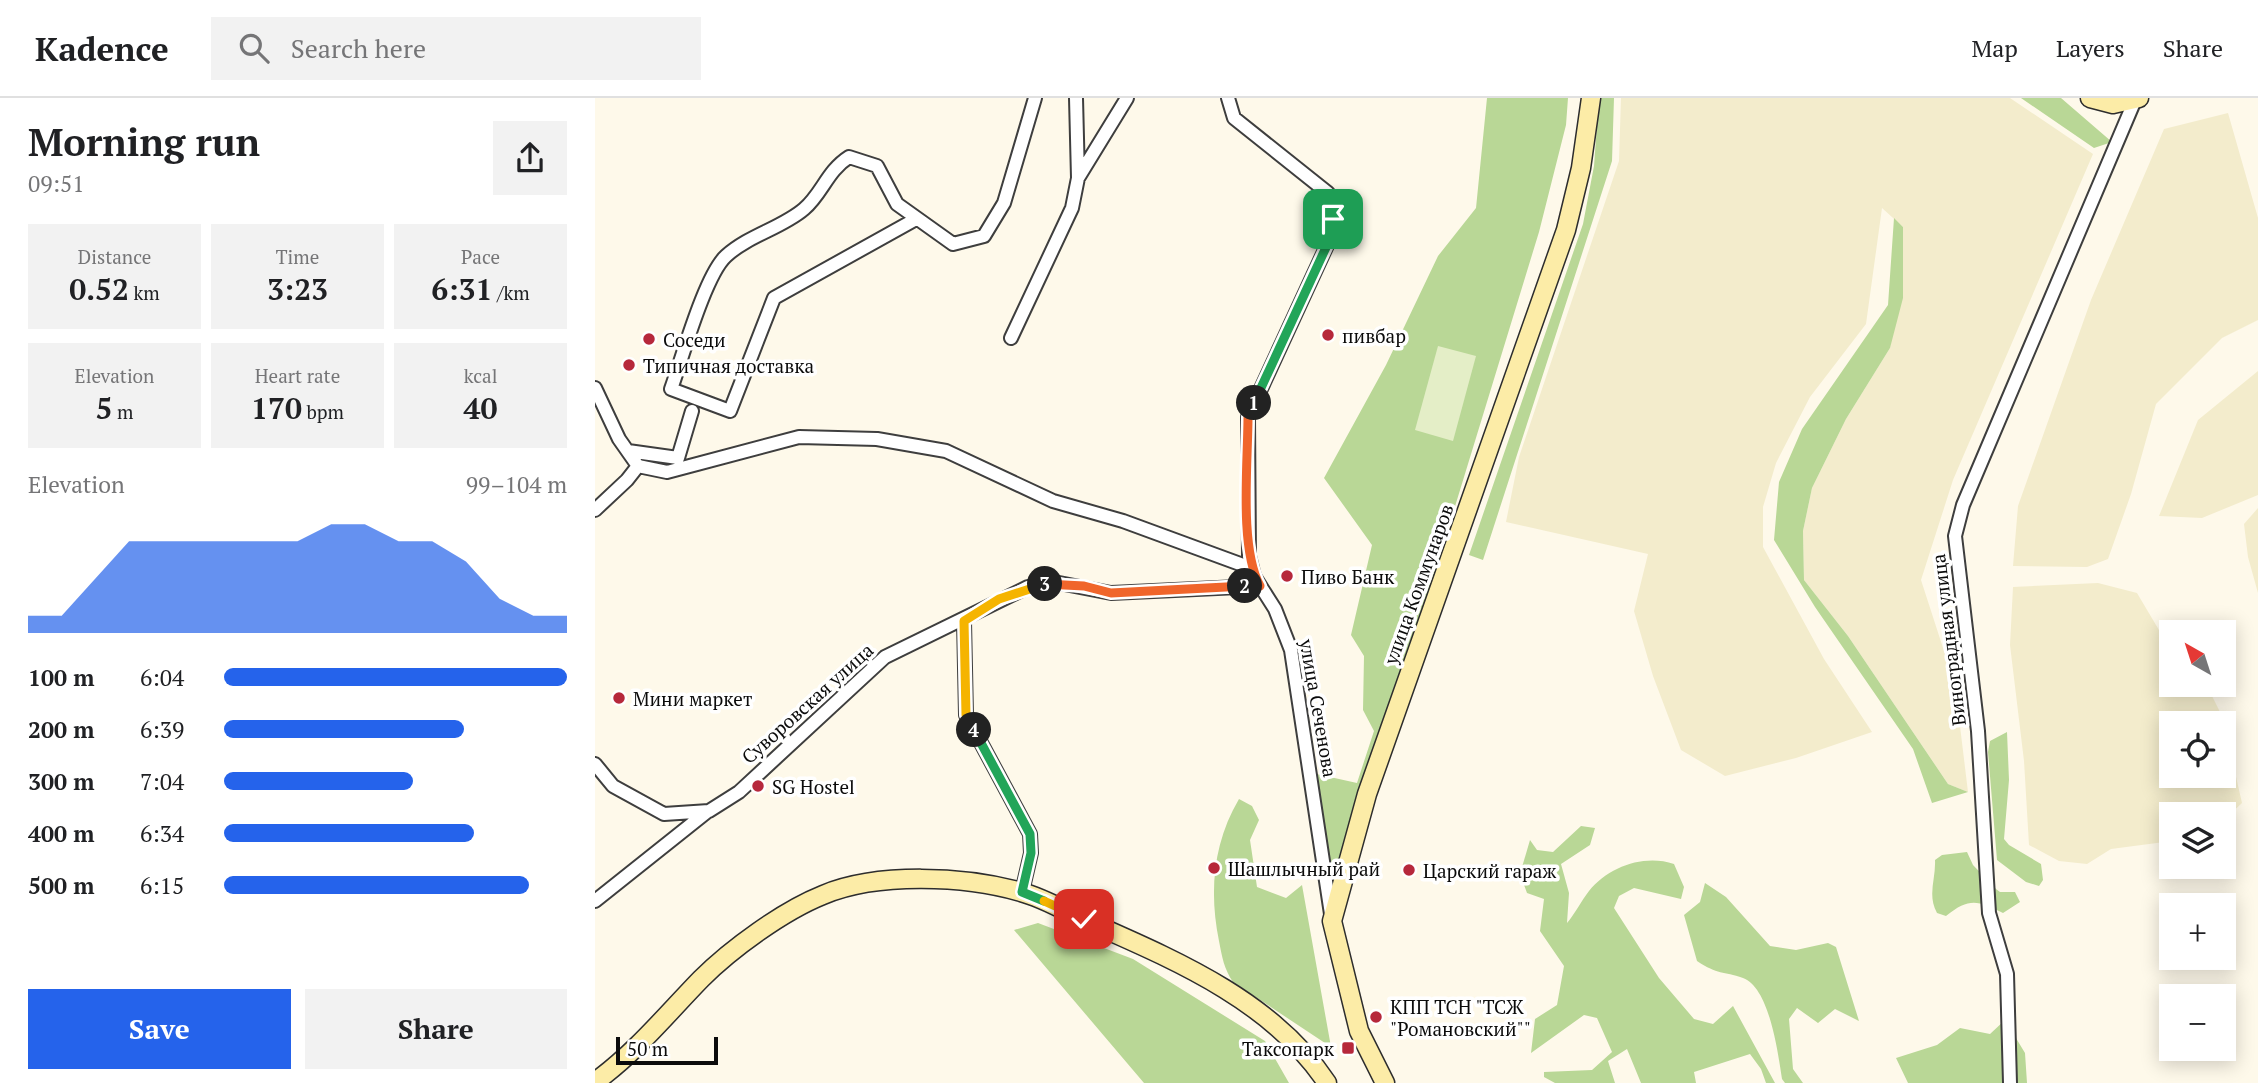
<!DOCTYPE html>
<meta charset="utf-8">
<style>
body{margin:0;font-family:"PT Serif",serif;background:#f2f2f2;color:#202124;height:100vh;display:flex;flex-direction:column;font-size:26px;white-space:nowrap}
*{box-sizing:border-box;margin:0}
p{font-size:23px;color:#757577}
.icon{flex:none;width:38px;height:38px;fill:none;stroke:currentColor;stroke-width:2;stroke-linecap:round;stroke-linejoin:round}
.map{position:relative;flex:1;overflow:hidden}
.details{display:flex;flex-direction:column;background:#fff;width:595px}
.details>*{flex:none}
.needle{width:46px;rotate:321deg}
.controls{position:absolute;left:1564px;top:522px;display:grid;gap:14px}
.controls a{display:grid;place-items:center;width:77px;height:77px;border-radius:0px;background:#fff;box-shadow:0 4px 18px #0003;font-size:35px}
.scale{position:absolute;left:21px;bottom:18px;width:102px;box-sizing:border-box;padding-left:7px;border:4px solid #0b0b0b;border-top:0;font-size:19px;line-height:24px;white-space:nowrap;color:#0b0b0b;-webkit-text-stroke:5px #fff;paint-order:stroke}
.pin{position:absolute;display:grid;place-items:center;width:60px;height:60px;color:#fff;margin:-30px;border-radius:14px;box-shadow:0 4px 10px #0006}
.km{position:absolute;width:35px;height:35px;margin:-18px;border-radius:50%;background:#222;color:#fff;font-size:19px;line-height:35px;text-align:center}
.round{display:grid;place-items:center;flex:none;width:74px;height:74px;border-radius:0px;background:#f2f2f2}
.headline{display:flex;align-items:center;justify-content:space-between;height:119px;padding:0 28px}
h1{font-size:38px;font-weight:700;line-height:52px}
.stats{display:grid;grid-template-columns:repeat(3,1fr);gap:10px;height:119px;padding:7px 28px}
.stats div{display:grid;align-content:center;border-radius:0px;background:#f2f2f2;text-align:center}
.stats b{font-size:30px;font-weight:700}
.stats small{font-size:19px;font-weight:400}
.stats p{font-size:19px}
.chart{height:196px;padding:14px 28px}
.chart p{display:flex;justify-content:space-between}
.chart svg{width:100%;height:126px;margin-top:7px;fill:#2563eb;opacity:.7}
.primary-button{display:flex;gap:14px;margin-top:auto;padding:14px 28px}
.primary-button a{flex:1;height:80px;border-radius:0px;background:#2563eb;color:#fff;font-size:28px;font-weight:700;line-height:80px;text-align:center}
.primary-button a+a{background:#f2f2f2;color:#202124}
ul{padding:0 28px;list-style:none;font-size:23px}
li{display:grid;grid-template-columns:112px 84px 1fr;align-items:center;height:52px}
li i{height:18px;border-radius:9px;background:#2563eb}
header{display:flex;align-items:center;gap:42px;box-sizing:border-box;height:98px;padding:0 35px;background:#fff;border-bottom:2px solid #e0e0e0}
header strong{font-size:33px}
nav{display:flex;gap:38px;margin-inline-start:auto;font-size:24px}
.search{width:490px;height:63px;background:#f2f2f2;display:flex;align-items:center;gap:18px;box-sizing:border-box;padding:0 24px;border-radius:0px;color:#757577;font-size:26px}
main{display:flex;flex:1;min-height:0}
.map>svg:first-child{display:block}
.farmland{fill:#f3eccc}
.forest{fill:#b9d796}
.pitch{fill:#e4eec7}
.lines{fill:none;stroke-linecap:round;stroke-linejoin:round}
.minor-casing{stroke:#3e3e3e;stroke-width:16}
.secondary-casing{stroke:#2d2d2d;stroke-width:21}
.minor{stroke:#fff;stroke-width:12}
.secondary{stroke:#fceca7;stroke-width:18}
.split-1-casing{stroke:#fff;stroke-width:14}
.split-2-casing{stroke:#fff;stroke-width:14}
.split-3-casing{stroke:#fff;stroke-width:14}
.split-4-casing{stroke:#fff;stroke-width:14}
.split-5-casing{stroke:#fff;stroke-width:14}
.split-6-casing{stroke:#fff;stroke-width:14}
.split-1{stroke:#22a559;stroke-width:9}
.split-2{stroke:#f0652b;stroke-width:9}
.split-3{stroke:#f0652b;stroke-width:9}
.split-4{stroke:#f5b400;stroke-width:9}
.split-5{stroke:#22a559;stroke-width:9}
.split-6{stroke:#f5b400;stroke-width:9}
.poi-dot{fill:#b6283b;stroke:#fff;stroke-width:2.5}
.labels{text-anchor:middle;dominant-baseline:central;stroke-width:7;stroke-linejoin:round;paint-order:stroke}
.poi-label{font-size:19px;fill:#0b0b0b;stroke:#fff;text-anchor:start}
.street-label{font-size:19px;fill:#0b0b0b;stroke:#fff}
</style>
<header>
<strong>Kadence</strong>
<div class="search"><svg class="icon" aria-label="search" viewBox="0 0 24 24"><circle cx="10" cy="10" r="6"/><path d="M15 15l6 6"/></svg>Search here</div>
<nav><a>Map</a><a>Layers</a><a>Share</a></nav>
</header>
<main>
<section class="details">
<div class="headline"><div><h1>Morning run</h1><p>09:51</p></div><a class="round"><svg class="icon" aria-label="share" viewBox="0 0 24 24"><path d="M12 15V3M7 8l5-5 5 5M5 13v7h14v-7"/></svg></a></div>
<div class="stats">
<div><p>Distance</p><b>0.52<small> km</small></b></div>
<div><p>Time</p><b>3:23</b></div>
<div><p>Pace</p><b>6:31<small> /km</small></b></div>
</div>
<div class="stats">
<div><p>Elevation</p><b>5<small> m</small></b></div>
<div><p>Heart rate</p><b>170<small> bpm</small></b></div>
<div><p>kcal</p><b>40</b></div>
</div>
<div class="chart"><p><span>Elevation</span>99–104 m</p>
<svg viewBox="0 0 160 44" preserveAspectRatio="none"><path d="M0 44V38L10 38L20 25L30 12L40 12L50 12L60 12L70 12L80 12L90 6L100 6L110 12L120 12L130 19L140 32L150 38L160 38V44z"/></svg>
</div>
<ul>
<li><b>100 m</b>6:04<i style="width:100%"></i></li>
<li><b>200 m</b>6:39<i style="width:70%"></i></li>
<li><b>300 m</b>7:04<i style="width:55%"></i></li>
<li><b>400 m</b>6:34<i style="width:73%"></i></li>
<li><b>500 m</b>6:15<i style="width:89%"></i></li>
</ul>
<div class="primary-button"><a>Save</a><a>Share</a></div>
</section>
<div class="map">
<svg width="1663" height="985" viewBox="0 0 1663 985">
<rect width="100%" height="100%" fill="#fef9ea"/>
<path class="farmland" d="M 1026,0 L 1415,0 L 1498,56 L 1358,382 L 1326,482 L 1360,587 L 1373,694 L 1353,686 L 1253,538 L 1209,482 L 1208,433 L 1217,390 L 1251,321 L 1295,250 L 1308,129 L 1287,110 L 1271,226 L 1215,299 L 1181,365 L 1168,409 L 1168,449 L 1229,561 L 1277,634 L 1201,660 L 1130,678 L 1086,652 L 1058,578 L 1039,513 L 1053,456 L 911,424 L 924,359 L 1024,63 Z
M 1633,15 L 1663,120 L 1663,222 L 1627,240 L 1561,306 L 1536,396 L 1513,461 L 1492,469 L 1418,468 L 1423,408 L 1496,202 L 1569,31 Z
M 1663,273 L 1663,397 L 1607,420 L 1564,418 L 1603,322 Z
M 1663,410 L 1663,495 L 1653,459 L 1649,426 Z
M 1503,485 L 1542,495 L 1577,554 L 1577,586 L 1611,586 L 1628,620 L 1629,625 L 1577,625 L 1577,677 L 1629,677 L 1629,626 L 1647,705 L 1629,722 L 1629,716 L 1577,716 L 1577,743 L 1516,751 L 1492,766 L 1464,763 L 1434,747 L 1429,663 L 1415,547 L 1418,489 Z"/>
<path class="forest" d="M 892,0 L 973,0 L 971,27 L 944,134 L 772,696 L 737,823 L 717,675 L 762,685 L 779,633 L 768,612 L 769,558 L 756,537 L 777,447 L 729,380 L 791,267 L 843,158 L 881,110 Z
M 1004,0 L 1019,0 L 1017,63 L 888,462 L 874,457 L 988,126 L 999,68 Z
M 1426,0 L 1466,0 L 1517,44 L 1499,50 Z
M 1299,120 L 1308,129 L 1308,200 L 1295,250 L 1251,321 L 1217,390 L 1208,433 L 1209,482 L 1253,538 L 1353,686 L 1373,694 L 1337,705 L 1318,651 L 1220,509 L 1179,442 L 1184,384 L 1207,331 L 1293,207 Z
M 1412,634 L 1414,682 L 1409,741 L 1414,747 L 1446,766 L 1448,782 L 1444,788 L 1431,784 L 1402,762 L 1393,654 L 1395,643 Z
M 644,701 L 657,708 L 664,722 L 655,742 L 662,789 L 691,800 L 707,787 L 736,949 L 638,884 C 629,871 627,859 624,843 C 614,794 618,745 644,701 Z
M 986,728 L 1000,730 L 995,747 L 966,766 L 974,795 L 972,825 C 980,816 986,803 994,793 C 1014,768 1050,756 1079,766 L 1089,789 L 1086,801 L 1039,790 L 1024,798 L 1019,810 L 1064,880 L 1099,921 L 1118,926 L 1138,908 L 1180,985 L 1171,985 L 1166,971 L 1155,956 L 1099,974 L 1101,985 L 1046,985 L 1032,951 L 1013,963 L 1020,985 L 960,985 L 949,979 L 949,974 L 997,972 L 1017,954 L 1002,920 L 989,917 L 936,955 L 940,921 L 962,907 L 969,868 L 945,833 L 949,801 L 932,795 L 925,776 L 935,742 L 942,752 L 958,754 Z
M 1372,754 L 1378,767 L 1401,791 L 1405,794 L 1420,794 L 1425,804 L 1408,815 C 1383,803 1375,799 1351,818 L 1342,815 C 1332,797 1341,781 1340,762 L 1347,757 Z
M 1110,785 L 1131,799 L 1175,848 L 1201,852 L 1233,845 L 1241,849 L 1264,923 L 1240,911 L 1223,925 L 1202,910 L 1194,921 L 1198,971 L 1208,985 L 1190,985 L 1187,981 C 1183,956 1175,890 1148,880 C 1128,873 1123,877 1102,863 L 1089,817 L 1105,804 Z
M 443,825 L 538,861 L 670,943 L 694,985 L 549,985 L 419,832 Z
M 1410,922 L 1430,955 L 1432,985 L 1313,985 L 1301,960 L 1342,947 L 1365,930 L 1395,936 Z"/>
<path class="pitch" d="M 843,248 L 881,258 L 858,343 L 820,332 Z"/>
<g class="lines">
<g class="minor-casing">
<path id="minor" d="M 633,0 L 639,20 L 733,95 L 740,130 L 653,319 L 654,458 L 659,478 L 680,511 L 696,552 L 736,816
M 483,80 L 532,0
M 321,121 L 179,200 L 135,313 L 76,291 C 87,261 110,177 131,158 C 154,137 187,130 209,111 C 227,96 232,73 254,59 L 282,68 L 302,106 L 358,146 L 389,138 L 409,105 L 440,0
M 416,240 L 477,110 L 483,80 L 481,0
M 0,290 L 24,341 L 43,368 L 72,374 L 204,339 L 282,341 L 351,353 L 458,403 L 528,423 L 656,470
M 33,353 L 83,360 L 97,313
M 0,412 L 32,382 L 43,368
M 369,523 L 371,617 L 435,736 L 436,755 L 427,794
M 0,666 L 18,688 L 69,716 L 114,713 L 144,694 L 290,559 L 433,489 L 459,484 L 516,495 L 665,488
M 0,803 L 113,713
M 1415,985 L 1412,876 L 1394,815 L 1383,633 L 1360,438 L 1368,407 L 1540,2"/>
</g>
<g class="secondary-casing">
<path id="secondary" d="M 1495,0 L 1518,6 L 1544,0
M 0,984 C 41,954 71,917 106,881 C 136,851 188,813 228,797 C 283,774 370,778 426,794 C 449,800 472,814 494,824 C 580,862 678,903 732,985
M 790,985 L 764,933 L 737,823 L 772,696 L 971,132 L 986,70 L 996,0"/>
</g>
<use href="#minor" class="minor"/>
<use href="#secondary" class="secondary"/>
</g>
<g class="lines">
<g class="split-1-casing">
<path id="split-1" d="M 659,305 L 740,130 L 738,121"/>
</g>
<g class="split-2-casing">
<path id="split-2" d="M 650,488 L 665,488 C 644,450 653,364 653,319 L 659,305"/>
</g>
<g class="split-3-casing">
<path id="split-3" d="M 450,486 L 489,488 L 516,495 L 650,488"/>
</g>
<g class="split-4-casing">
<path id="split-4" d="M 379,632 L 371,617 L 369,523 L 404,501 L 450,486"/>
</g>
<g class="split-5-casing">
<path id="split-5" d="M 379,632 L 435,736 L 436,755 L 427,794 L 449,803"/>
</g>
<g class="split-6-casing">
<path id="split-6" d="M 449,803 L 489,821"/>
</g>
<use href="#split-1" class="split-1"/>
<use href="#split-2" class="split-2"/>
<use href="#split-3" class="split-3"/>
<use href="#split-4" class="split-4"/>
<use href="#split-5" class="split-5"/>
<use href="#split-6" class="split-6"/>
</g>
<g class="poi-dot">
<circle cx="733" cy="237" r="7"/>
<circle cx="54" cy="241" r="7"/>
<circle cx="34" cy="267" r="7"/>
<circle cx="692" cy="478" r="7"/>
<circle cx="24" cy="600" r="7"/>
<circle cx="163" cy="688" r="7"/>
<circle cx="619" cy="770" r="7"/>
<circle cx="814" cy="772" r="7"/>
<circle cx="781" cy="919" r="7"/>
<rect x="746" y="943" width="14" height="14" rx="3.5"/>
</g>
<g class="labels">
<g class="poi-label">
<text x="747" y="237">пивбар</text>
<text x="68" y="241">Соседи</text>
<text x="48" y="267">Типичная доставка</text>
<text x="706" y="478">Пиво Банк</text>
<text x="38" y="600">Мини маркет</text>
<text x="177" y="688">SG Hostel</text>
<text x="633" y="770">Шашлычный рай</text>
<text x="828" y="772">Царский гараж</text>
<text x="795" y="908">КПП ТСН "ТСЖ<tspan x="795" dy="22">"Романовский""</tspan></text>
<text x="739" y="950" text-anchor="end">Таксопарк</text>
</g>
<g class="street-label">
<text transform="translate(823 486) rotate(-70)">улица Коммунаров</text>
<text transform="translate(1353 542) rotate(-97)">Виноградная улица</text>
<text transform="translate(212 605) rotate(-42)">Суворовская улица</text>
<text transform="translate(724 610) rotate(80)">улица Сеченова</text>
</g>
</g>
</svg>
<div class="controls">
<a><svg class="needle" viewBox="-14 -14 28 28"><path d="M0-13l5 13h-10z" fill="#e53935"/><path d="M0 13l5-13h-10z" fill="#757577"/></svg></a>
<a><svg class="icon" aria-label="locate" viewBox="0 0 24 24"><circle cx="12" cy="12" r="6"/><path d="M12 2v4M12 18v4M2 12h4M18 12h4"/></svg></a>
<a><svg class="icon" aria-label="layers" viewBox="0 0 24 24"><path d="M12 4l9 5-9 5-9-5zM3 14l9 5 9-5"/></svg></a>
<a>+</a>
<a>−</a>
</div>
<div class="scale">50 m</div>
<div class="pin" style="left:738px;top:121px;background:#1e9e55"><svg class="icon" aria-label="arrive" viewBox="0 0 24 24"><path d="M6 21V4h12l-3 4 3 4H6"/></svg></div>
<div class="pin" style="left:489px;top:821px;background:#d93025"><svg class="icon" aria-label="check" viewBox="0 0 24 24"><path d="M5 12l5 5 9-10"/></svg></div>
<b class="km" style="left:659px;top:305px">1</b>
<b class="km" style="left:650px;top:488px">2</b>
<b class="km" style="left:450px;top:486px">3</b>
<b class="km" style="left:379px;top:632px">4</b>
</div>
</main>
